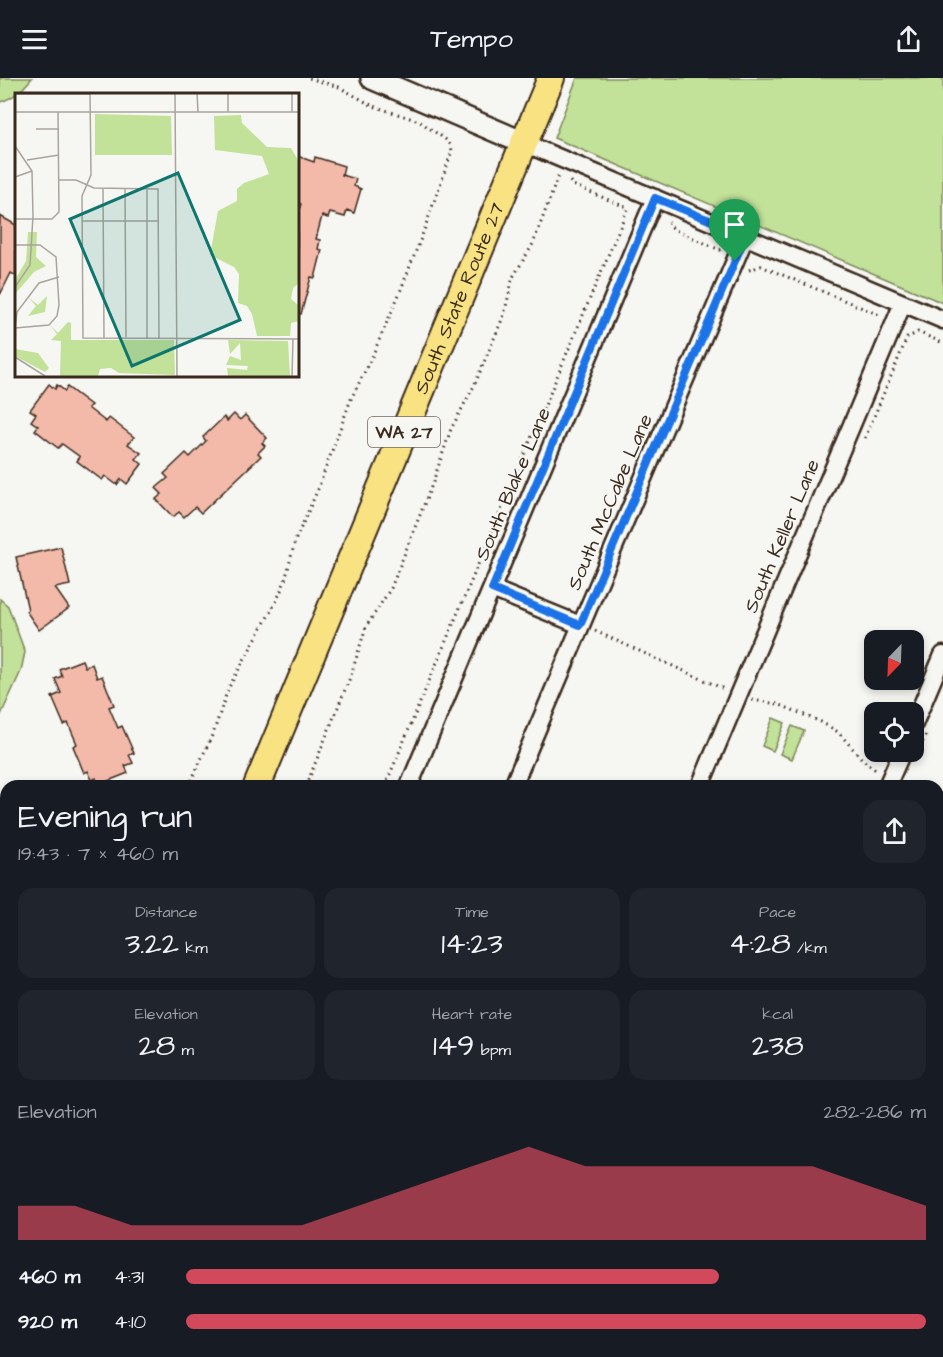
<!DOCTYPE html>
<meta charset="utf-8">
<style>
body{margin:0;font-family:"Architects Daughter",sans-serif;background:#20242c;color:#f1f3f6;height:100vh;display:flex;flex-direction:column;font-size:22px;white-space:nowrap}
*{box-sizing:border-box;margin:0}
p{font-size:20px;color:#9ea1a6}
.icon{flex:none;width:33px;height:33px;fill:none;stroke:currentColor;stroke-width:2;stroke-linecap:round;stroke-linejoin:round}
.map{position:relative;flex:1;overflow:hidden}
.side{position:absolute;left:0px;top:702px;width:944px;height:578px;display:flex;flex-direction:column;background:#171b24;border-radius:18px 18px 0 0;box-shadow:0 3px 9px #0003}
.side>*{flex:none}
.needle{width:39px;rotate:203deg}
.fabs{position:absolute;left:864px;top:552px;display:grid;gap:12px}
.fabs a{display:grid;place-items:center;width:60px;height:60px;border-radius:12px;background:#171b24;box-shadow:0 3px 9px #0003;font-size:30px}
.pin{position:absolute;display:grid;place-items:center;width:51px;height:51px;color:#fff;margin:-62px -26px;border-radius:50% 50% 50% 0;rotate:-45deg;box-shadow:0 0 6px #0007}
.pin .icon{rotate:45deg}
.round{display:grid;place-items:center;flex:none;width:63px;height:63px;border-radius:18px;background:#20242c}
.overview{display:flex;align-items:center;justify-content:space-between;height:102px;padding:0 18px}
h1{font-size:33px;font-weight:600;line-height:45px}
.stats{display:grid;grid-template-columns:repeat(3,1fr);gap:9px;height:102px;padding:6px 18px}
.stats div{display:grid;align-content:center;border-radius:15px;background:#20242c;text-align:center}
.stats b{font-size:30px;font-weight:600}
.stats small{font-size:16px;font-weight:400}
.stats p{font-size:16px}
.chart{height:168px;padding:12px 18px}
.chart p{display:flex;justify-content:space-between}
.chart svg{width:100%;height:108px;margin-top:6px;fill:#d1495b;opacity:.7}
ul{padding:0 18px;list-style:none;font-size:20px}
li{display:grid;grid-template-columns:96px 72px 1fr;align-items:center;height:45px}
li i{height:15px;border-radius:8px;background:#d1495b}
header{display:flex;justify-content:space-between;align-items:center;height:78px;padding:0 18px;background:#171b24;font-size:27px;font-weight:600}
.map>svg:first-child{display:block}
.green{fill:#c2e199;stroke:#7e865c;stroke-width:1.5}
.building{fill:#f3baaa;stroke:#3b2a1e;stroke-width:1.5}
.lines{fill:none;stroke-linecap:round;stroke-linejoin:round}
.minor-casing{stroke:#3b2a1e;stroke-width:21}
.tertiary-casing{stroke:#3b2a1e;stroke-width:26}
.primary-casing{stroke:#3b2a1e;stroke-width:30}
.path{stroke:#3b2a1e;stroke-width:3;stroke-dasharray:1.5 4.5;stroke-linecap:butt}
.minor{stroke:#f6f6f2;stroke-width:16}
.tertiary{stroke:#f6f6f2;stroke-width:21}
.primary{stroke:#f8e281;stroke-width:26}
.route-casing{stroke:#fff;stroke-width:12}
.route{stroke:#1a73e8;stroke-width:8}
.labels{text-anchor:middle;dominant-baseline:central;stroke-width:5;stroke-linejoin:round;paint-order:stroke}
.shield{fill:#f6f6f2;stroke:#73675e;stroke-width:1.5}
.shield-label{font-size:18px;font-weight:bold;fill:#3b2a1e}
.street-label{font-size:20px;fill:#3b2a1e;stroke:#f6f6f2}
.inset-road{fill:none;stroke:#aba49d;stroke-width:1.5}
.view{fill:#0f766e;fill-opacity:0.15;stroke:#0f766e;stroke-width:3}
.inset-edge{fill:none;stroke:#3b2a1e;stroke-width:3}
</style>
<header><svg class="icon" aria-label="menu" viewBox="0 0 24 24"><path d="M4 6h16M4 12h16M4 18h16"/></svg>Tempo<svg class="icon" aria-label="share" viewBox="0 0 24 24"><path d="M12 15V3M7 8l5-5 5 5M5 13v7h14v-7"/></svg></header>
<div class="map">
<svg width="943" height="1279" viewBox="0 0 943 1279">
<rect width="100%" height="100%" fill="#f6f6f2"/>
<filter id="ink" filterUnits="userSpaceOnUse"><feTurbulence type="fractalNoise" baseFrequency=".0167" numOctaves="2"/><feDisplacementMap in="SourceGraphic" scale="12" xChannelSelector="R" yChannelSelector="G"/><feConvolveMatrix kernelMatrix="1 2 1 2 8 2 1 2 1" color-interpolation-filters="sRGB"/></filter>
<g filter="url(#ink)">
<path class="green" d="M 0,0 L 32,0 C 23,11 14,20 0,24 Z
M 577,0 L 943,0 L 943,225 L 554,60 Z
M 0,521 L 8,528 L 25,574 L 21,593 L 0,639 Z
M 773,640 L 785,645 L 773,673 L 762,668 Z
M 792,648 L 804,653 L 792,681 L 780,676 Z"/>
<path class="building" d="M 297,78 L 314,84 L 315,79 L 344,88 L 342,97 L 356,101 L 354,108 L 361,111 L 354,135 L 347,132 L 345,139 L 330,135 L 328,140 L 322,138 L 316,161 L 320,162 L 318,171 L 322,172 L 315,200 L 311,199 L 301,236 L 297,235 L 297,137 L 301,126 L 297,124 Z
M 0,138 L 16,147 L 16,198 L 11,195 L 0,217 Z
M 49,306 L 55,311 L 57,307 L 65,313 L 67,309 L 91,327 L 88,330 L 106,344 L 109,340 L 134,359 L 128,366 L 141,375 L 136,381 L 142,386 L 127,406 L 121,401 L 117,407 L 105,398 L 102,402 L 77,383 L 80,379 L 62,366 L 58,370 L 35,352 L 38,348 L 31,343 L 36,336 L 30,332 Z
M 234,336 L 240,342 L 245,337 L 267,360 L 262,365 L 265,368 L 258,375 L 261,378 L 201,435 L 195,429 L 184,439 L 179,434 L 173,439 L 156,421 L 162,416 L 156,410 L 168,400 L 164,396 L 186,375 L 190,379 L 206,363 L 203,359 L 224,339 L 227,343 Z
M 61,469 L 70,507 L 55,510 L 69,530 L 39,552 L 26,533 L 28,532 L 16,479 Z
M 82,582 L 85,589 L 92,586 L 97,600 L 102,598 L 114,627 L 109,629 L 118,650 L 122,648 L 134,675 L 129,677 L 133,685 L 125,688 L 128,695 L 98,707 L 96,700 L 92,702 L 88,693 L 84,695 L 73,668 L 77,666 L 68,645 L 64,647 L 52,619 L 61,615 L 55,601 L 62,598 L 59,591 Z"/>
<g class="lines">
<g class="minor-casing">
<path id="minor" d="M 524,65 L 943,242
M 492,511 L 580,547
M 914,646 L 943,577
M 409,708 L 655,120
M 513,708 L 746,157
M 700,708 L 903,225
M 887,708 L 902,674
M 938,1027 L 943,1014
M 296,1274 L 309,1279
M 462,1279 L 464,1274
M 647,1279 L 650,1274
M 831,1279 L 834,1274"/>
</g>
<g class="tertiary-casing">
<path id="tertiary" d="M 372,0 L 524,65"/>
</g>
<g class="primary-casing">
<g id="primary">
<path id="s1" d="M 257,708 L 551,0"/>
<path d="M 17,1279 L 20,1274"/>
</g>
</g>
<path class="path" d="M 668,144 L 673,151 L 720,172 L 725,170
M 749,192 L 761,188 L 882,238
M 865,360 L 907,260 L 918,254 L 943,265
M 595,553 L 724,611
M 752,622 L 778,626 L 821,644 L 838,654 L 863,682 L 878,694
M 918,675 L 926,656
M 189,708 L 214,653 L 228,611 L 277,522 L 285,503 L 295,463 L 318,411 L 351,321 L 371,281 L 398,219 L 423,155 L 452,73 L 451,67 L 445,61 L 419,43 L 373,28 L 339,9 L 309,0
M 306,708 L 351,597 L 366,549 L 391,510 L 433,404 L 451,351 L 474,308 L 504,237 L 513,199 L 533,166 L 559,96
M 385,708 L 628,130 L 573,107 L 568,101
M 938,731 L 943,731
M 938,995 L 943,982
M 0,1188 L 6,1167
M 254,1274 L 267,1279
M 348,1274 L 360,1279
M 64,1279 L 66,1274"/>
<use href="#minor" class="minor"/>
<use href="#tertiary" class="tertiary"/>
<use href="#primary" class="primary"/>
</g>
</g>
<g class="lines" filter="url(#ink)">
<g class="route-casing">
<path id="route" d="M 655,120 L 746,157 L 580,547 L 492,511 Z"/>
</g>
<use href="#route" class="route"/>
</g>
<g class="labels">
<rect class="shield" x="368" y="339" width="72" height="30" rx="4.5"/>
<g class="shield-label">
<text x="404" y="354">WA 27</text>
</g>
<g class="street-label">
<text stroke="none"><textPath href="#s1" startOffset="528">South State Route 27</textPath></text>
<text transform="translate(513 406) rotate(-67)">South Blake Lane</text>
<text transform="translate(610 424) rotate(-67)">South McCabe Lane</text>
<text transform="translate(782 458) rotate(-67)">South Keller Lane</text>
</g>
</g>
<g transform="translate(15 15)">
<rect width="284" height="284" fill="#f6f6f2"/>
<path d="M 80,21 L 156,23 L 157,62 L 80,62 ZM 226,22 L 227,30 L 252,54 L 276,55 L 283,67 L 283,191 L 278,195 L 276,206 L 283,212 L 284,228 L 276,230 L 275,243 L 242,243 L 237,221 L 232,213 L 223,210 L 224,181 L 219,174 L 195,162 L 203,118 L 222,108 L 222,96 L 229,90 L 254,81 L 247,63 L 200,57 L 199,23 ZM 13,139 L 22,139 L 21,164 L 31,173 L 19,179 L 0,201 L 0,187 L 11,168 ZM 32,203 L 30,219 L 13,223 L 21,213 L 14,205 L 23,212 ZM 53,229 L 56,230 L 56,247 L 159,247 L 160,282 L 104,280 L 96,275 L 85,276 L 83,283 L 45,283 L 46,248 L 36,247 L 42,241 L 35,232 L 43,240 ZM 213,247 L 273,248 L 275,283 L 213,283 L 212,275 L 232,277 L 233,273 L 211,272 L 215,263 L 226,267 L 225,250 L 215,261 ZM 0,256 L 23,260 L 34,275 L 30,279 L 0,263 Z" fill="#c2e199"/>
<path class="inset-road" d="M 75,0 L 76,82 L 67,103 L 68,245 L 284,246M 160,0 L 162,283M 182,0 L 183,19M 277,0 L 277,19M 0,1 L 75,1M 0,19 L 284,19M 213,19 L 213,0M 21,36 L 44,36M 0,53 L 17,78 L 18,123 L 15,172 L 0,194M 12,67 L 44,62M 0,84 L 17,78M 44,87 L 61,87 L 79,95 L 143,96 L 144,245M 88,95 L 89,245M 110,95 L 111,245M 132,95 L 132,246M 0,126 L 37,126 L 44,119 L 43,19M 67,128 L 144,128M 0,152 L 25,152 L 41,164 L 44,212 L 42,223 L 34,232 L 0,235M 0,235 L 2,219 L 24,190 L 44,184M 0,264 L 30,283M 277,283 L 278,246"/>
<path class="view" d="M 163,80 L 225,227 L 117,273 L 55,126 Z"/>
<rect width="284" height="284" class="inset-edge"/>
</g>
</svg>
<div class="fabs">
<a><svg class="needle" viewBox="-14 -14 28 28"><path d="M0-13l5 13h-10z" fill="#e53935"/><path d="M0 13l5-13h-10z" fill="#9ea1a6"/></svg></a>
<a><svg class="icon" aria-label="locate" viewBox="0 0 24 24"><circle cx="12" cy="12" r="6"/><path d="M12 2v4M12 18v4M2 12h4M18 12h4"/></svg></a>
</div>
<div class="pin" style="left:735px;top:183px;background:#1e9e55"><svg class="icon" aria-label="arrive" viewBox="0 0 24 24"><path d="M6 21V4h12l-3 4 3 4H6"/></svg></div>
<section class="side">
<div class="overview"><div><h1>Evening run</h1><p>19:43 · 7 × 460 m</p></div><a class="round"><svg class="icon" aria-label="share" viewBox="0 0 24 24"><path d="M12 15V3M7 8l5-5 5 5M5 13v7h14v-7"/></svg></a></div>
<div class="stats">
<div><p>Distance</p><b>3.22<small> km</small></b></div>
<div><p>Time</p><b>14:23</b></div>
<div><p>Pace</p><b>4:28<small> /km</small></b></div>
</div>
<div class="stats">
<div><p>Elevation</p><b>28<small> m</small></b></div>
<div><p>Heart rate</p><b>149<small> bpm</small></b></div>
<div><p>kcal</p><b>238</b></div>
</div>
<div class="chart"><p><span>Elevation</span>282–286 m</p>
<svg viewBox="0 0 160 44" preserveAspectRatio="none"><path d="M0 44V30L10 30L20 38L30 38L40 38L50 38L60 30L70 22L80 14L90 6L100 14L110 14L120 14L130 14L140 14L150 22L160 30V44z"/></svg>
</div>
<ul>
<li><b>460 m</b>4:31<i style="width:72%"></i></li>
<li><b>920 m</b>4:10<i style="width:100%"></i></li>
</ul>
</section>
</div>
